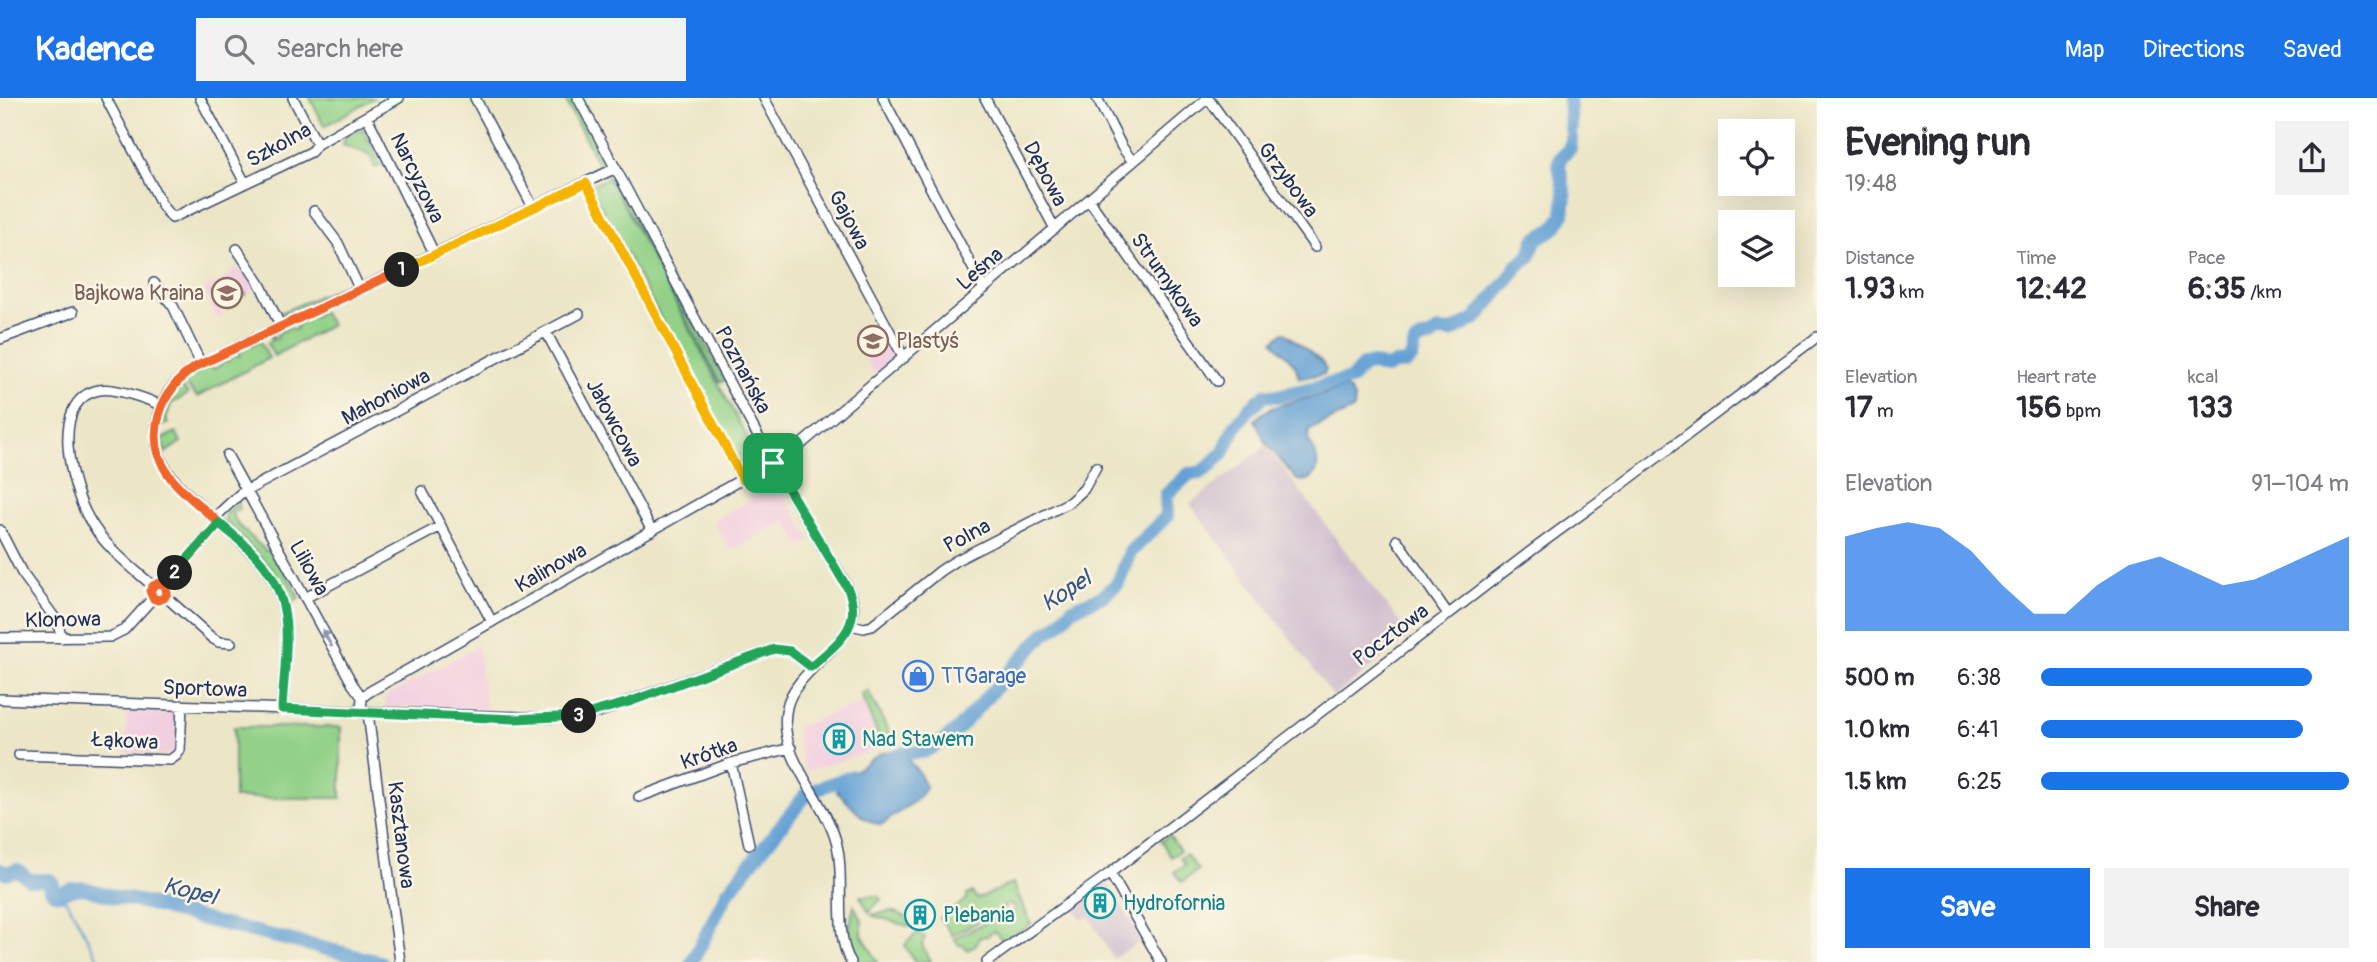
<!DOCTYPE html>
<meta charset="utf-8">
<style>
body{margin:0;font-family:Pangolin,sans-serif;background:#f2f2f3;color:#2b2b33;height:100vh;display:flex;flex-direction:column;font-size:26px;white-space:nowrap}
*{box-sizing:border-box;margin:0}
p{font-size:23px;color:#7c7c81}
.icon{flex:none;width:38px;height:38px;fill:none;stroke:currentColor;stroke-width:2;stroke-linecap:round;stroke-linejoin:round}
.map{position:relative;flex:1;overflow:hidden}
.panel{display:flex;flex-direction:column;background:#fff;width:560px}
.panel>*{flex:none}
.controls{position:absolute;left:1718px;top:21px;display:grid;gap:14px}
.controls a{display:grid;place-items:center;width:77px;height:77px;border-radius:0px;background:#fff;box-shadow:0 7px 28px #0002;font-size:35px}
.pin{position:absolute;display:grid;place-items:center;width:60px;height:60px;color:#fff;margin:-30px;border-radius:14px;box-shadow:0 4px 10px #0006}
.km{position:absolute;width:35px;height:35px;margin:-18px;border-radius:50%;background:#222;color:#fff;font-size:19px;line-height:35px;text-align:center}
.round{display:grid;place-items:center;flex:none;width:74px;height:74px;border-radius:0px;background:#f2f2f3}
.head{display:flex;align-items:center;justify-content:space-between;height:119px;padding:0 28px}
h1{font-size:38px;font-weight:700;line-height:52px}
.figures{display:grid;grid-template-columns:repeat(3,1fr);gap:10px;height:119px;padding:7px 28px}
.figures div{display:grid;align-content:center}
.figures b{font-size:30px;font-weight:700}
.figures small{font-size:19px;font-weight:400}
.figures p{font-size:19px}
.chart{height:196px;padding:14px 28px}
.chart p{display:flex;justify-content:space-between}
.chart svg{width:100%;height:126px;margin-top:7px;fill:#1a73e8;opacity:.7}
.primary-button{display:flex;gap:14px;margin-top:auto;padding:14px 28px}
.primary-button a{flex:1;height:80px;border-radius:0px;background:#1a73e8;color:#fff;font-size:28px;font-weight:700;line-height:80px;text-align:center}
.primary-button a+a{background:#f2f2f3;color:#2b2b33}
ul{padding:0 28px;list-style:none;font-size:23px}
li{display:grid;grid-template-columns:112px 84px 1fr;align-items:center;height:52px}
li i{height:18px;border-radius:9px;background:#1a73e8}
header{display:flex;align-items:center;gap:42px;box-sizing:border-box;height:98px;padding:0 35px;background:#1a73e8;color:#fff}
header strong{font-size:33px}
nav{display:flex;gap:38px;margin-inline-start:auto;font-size:24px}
.search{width:490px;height:63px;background:#f2f2f3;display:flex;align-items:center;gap:18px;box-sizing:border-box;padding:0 24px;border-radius:0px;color:#7c7c81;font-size:26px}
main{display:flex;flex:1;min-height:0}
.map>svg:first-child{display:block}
.built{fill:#f2cfe0}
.industrial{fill:#cfbdcf}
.green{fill:#92d187;stroke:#568072;stroke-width:2}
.water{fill:#63a0d4;stroke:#3f6899;stroke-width:2}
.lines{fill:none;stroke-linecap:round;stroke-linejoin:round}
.stream{stroke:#63a0d4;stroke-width:2.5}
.river{stroke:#63a0d4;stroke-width:14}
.minor-casing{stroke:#3a4a6e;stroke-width:12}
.minor{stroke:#fff;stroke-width:9}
.oneway{fill:#8d97ae}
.split-1-casing{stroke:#fff;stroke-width:14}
.split-2-casing{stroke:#fff;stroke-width:14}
.split-3-casing{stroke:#fff;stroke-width:14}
.split-4-casing{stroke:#fff;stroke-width:14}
.split-1{stroke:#f5b400;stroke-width:9}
.split-2{stroke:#f0652b;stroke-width:9}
.split-3{stroke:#22a559;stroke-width:9}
.split-4{stroke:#22a559;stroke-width:9}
.labels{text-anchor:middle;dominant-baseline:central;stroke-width:5;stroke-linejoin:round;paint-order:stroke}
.street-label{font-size:21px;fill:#1b2f5e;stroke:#fcf5e5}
.education-label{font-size:21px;fill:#785e54;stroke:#fcf5e5;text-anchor:end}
.shop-label{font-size:21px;fill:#366cbe;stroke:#fcf5e5;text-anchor:start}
.culture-label{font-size:21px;fill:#0d838f;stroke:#fcf5e5;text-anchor:start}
.water-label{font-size:23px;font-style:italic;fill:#345787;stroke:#fcf5e5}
</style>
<header>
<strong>Kadence</strong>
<div class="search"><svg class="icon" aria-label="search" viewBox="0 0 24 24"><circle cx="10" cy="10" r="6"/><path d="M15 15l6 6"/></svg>Search here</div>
<nav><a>Map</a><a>Directions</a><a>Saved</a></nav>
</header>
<main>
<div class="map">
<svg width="1817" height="864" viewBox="0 0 1817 864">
<rect width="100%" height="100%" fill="#fcf5e5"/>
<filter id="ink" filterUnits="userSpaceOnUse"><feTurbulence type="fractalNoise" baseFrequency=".0143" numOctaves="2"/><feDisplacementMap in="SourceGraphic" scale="14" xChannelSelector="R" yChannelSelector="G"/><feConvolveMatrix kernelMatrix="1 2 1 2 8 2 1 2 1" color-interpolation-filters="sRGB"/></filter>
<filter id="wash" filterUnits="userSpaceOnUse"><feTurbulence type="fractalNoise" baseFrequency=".00686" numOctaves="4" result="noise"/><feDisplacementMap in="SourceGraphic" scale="28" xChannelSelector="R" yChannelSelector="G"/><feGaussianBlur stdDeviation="1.57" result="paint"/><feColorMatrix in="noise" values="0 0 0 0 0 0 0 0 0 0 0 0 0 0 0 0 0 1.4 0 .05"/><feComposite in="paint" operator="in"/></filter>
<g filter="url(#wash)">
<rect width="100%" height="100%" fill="#ece6c7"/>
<path class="built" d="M 235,169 L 257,190 L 235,201 L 237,206 L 221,213 L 223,218 L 217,221 L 204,191 L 224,182 Z
M 877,220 L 894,252 L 892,261 L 874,276 L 851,233 Z
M 757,378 L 759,380 L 768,379 L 778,386 L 811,442 L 801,448 L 786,422 L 731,453 L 713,423 L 751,401 L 743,386 Z
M 478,548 L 486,611 L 385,608 L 385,599 Z
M 863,604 L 879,643 L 873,652 L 805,674 L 797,644 L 796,629 Z
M 127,614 L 171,615 L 176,621 L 175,652 L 169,657 L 125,654 Z"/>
<path class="industrial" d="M 1266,348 L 1410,538 L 1334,599 L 1190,406 Z
M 1107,783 L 1142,843 L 1113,860 L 1089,818 L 1082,822 L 1073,808 Z"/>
<path class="green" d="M 310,0 L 374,0 L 324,28 Z
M 564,0 L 574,0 L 607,62 L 606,68 L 602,73 Z
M 362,30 L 381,67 L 375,70 L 369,56 L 343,47 L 345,39 Z
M 611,78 L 616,80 L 725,283 L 720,284 L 613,84 L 606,79 Z
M 605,81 L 612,85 L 758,360 L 757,366 L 746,372 L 744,377 L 590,88 Z
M 349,185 L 349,188 L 284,219 L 280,215 Z
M 225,188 L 232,195 L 239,190 L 246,196 L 235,201 L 237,206 L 227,211 L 221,203 L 216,205 L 212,196 Z
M 322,214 L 331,227 L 274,258 L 267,245 L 272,242 L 271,239 L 273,238 L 274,241 L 278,240 L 277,236 L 290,229 L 294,232 L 297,230 L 296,227 Z
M 260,243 L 269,260 L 197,299 L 183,284 L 209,268 L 213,271 L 221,267 L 220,263 L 223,261 L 225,264 L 230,262 L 228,258 L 234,255 L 236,258 L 240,257 L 238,254 Z
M 181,288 L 188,296 L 171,306 L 166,321 L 168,325 L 161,328 C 163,313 168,298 181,288 Z
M 176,334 L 181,344 L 165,355 L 161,341 Z
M 238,404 L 240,410 L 232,415 L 238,427 L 266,453 L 273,450 L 299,500 L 289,506 L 272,471 L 225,423 L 226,416 Z
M 868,593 L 890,636 L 880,642 L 861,596 Z
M 234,629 L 341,629 L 341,700 L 234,700 Z
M 1169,737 L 1180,753 L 1171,759 L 1161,743 Z
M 1186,756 L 1198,772 L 1182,784 L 1174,774 L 1185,766 L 1180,760 Z
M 1013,785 L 1031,826 L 1004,845 L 995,833 L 987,838 L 980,839 L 976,846 L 968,852 L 963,847 L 959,847 L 954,840 L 1008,814 L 1008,817 L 1015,812 L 1013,807 L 1010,808 L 1009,805 L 1004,807 L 1005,810 L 952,837 L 940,820 L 967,801 L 967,797 L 972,794 L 977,801 Z
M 860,798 L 878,798 L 881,801 L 869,814 Z
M 854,808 L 862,822 L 862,837 L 878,864 L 859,864 C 845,846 849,828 854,808 Z
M 891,813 L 905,818 L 912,828 L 916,826 L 918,831 L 871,817 Z
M 917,835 L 925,839 L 922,847 L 931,864 L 915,864 L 905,848 L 907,844 Z"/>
<path class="water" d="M 1284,234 L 1321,263 L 1326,271 L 1324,276 L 1299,280 L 1295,267 L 1273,243 Z
M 1345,289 C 1353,295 1357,303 1353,312 L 1309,332 L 1308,343 C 1321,356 1323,387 1297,382 L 1266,345 L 1255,322 C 1273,301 1319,301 1345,289 Z
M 898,651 L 918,673 L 926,689 L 916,702 L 881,727 C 857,721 854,708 837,694 L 837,685 L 879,656 Z"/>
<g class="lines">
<path class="stream" d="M 59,796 L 69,806 L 100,864"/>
<path class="river" d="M 1569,0 L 1571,31
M 887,662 L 903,655 L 923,654 L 945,642 L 959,630 L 1044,536 L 1057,528 L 1072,511 L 1101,499 L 1118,485 L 1130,454 L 1167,418 L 1166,397 L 1189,376 L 1200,375 L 1209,369 L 1223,355 L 1235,329 L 1249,311 L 1265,297 L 1277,298 L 1351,281 L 1364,267 L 1373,266 L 1386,270 L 1395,266 L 1406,265 L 1412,259 L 1415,245 L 1423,240 L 1431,239 L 1438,233 L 1451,234 L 1476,220 L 1509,181 L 1517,168 L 1529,159 L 1535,142 L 1555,130 L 1563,117 L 1565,97 L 1559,67 L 1560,60 L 1570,50 L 1571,40
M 0,772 L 6,775 L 17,772 L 30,782 L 50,782 L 53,786 L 51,791 L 54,795 L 59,796 L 71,791 L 84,790 L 115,799 L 142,804 L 206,822 L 380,864
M 692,864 L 727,795 L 805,698 L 824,688 L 853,678"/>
</g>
</g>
<g filter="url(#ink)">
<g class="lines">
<g class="minor-casing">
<path id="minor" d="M 106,0 L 163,109 L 172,120 L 311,54 L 317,46 L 399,0
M 200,0 L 245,85
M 293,0 L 317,46
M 475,0 L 533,109
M 578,0 C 643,121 706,243 772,364 C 789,394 808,424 826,454 C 835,469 847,484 852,500 C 865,543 796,568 787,609 C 776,657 822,697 835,740 C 847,775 832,835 851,864
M 764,0 L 904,260
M 883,0 L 984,191
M 985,0 L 1055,131
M 1097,0 L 1122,49 L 1133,64
M 1208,0 L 1315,149
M 367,19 L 435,157
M 586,84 L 743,382
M 1089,102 L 1217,283
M 314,113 L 338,145 L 360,192
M 237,151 L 260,186 L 281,229
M 154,185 L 173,208 L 201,266
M 546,234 L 652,433
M 0,241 L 73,214
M 227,357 L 353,587 L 362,599
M 422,393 L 492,524
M 214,420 L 240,396 L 579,216
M 0,432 L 22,475 L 57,523 L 62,540
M 1397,442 L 1448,516
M 165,487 L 219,425
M 153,488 C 130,468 104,448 89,421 C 72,392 47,302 99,292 C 114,289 148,301 162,308
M 166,499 L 212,540 L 219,544 L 231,545
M 305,500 L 441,428
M 850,527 L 864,530 L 872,528 L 940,473 L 955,463 L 1070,404 L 1084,391 L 1096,369
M 0,540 L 110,539 L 124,532 L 153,500
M 0,601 L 549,620 L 599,614 L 774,551 L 790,553 L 811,569
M 282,611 C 284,557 298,510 261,464 C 242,445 222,427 202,409 C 173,382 149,363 158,319 C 163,295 180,277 201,266 L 616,70
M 361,615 L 362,599 L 369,594 L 798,349 L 1208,0
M 368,615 L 400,864
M 19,657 L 170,662 L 177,657 L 180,652 L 182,607
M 731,665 L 749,746
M 639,699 L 731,665 L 791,650
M 1110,775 L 1161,864
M 987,864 L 1110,775 L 1531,453 L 1609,396 L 1817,239"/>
</g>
<use href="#minor" class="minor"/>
</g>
<defs><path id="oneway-solid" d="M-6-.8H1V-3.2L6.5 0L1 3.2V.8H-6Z" transform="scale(1.75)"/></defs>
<use class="oneway" href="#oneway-solid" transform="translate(327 540) rotate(-119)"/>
</g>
<g class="lines" filter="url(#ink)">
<g class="split-1-casing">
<path id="split-1" d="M 402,172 L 586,85 L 743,382 L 773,365"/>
</g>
<g class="split-2-casing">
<path id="split-2" d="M 175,475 L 165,487 L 159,485 L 153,488 L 150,493 L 153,500 L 158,502 L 164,500 L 167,495 L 165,487 L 219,425 C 203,409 181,395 168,376 C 143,339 160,290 197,268 L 402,172"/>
</g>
<g class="split-3-casing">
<path id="split-3" d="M 175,475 L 219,425 C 235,439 254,453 266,470 C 297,512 284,563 282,611 L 514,621 L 579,618"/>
</g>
<g class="split-4-casing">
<path id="split-4" d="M 579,618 L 629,604 L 774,551 L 790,553 L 811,569 C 836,546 864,529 848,491 L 773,365"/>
</g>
<use href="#split-1" class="split-1"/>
<use href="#split-2" class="split-2"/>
<use href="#split-3" class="split-3"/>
<use href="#split-4" class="split-4"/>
</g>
<defs>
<g id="school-ring" transform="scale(1.575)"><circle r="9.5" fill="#fcf5e5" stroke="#8d6e63" stroke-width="1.5"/><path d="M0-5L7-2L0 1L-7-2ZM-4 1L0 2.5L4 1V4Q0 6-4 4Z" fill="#8d6e63"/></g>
<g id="shop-ring" transform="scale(1.575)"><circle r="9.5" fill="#fcf5e5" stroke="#3f7fe0" stroke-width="1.5"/><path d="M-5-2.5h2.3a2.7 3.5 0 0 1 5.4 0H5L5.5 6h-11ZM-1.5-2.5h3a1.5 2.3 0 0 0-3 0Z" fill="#3f7fe0"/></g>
<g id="building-ring" transform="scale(1.575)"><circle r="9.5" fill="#fcf5e5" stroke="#0f9aa8" stroke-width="1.5"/><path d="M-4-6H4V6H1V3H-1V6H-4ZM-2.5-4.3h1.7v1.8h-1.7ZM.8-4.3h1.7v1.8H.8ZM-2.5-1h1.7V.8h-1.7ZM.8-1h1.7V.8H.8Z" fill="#0f9aa8"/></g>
</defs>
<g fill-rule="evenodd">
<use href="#school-ring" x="227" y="195"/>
<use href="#school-ring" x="873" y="243"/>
<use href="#shop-ring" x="918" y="578"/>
<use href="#building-ring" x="839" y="641"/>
<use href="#building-ring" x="1100" y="805"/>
<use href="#building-ring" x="920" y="817"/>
</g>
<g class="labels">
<g class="street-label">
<text transform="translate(279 47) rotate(-29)">Szkolna</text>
<text transform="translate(1045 76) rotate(62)">Dębowa</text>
<text transform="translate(417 80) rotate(64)">Narcyzowa</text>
<text transform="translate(1288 82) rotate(54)">Grzybowa</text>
<text transform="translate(849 122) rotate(62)">Gajowa</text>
<text transform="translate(980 171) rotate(-41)">Leśna</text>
<text transform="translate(1167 182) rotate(55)">Strumykowa</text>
<text transform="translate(743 272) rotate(62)">Poznańska</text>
<text transform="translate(386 299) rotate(-28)">Mahoniowa</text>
<text transform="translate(614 325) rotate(62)">Jałowcowa</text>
<text transform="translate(967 438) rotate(-28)">Polna</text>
<text transform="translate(309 470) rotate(61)">Liliowa</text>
<text transform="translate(551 470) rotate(-30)">Kalinowa</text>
<text transform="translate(63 522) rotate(-1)">Klonowa</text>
<text transform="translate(1391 537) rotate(-37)">Pocztowa</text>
<text transform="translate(205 591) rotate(2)">Sportowa</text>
<text transform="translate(125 643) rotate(3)">Łąkowa</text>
<text transform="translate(709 656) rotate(-19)">Krótka</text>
<text transform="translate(401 737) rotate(83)">Kasztanowa</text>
</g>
<g class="education-label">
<text x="204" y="195">Bajkowa Kraina</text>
<text x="896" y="243" text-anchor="start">Plastyś</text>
</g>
<g class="shop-label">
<text x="941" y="578">TTGarage</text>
</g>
<g class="culture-label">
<text x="862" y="641">Nad Stawem</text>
<text x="1123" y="805">Hydrofornia</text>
<text x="943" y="817">Plebania</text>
</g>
<g class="water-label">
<text transform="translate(1066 493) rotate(-33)">Kopel</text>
<text transform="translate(190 793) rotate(14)">Kopel</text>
</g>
</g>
</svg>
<div class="controls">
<a><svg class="icon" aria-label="locate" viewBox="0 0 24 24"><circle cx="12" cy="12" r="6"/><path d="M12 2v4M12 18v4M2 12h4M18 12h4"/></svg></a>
<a><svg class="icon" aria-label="layers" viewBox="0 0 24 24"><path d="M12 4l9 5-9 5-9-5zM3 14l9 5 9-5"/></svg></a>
</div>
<div class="pin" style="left:773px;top:365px;background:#1e9e55"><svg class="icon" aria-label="arrive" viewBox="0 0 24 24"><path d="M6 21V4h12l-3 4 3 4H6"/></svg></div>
<b class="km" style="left:402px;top:172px">1</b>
<b class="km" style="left:175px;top:475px">2</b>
<b class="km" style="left:579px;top:618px">3</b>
</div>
<section class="panel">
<div class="head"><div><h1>Evening run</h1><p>19:48</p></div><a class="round"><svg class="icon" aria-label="share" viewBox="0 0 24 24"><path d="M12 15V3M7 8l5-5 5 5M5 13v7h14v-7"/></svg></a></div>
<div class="figures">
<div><p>Distance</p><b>1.93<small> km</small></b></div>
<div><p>Time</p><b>12:42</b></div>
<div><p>Pace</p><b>6:35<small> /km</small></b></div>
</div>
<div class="figures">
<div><p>Elevation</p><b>17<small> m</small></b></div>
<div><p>Heart rate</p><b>156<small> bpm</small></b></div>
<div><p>kcal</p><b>133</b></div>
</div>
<div class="chart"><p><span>Elevation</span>91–104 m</p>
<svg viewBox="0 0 160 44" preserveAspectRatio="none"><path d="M0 44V11L10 8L20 6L30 8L40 16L50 28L60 38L70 38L80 28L90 21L100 18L110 23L120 28L130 26L140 21L150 16L160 11V44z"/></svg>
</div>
<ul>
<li><b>500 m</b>6:38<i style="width:88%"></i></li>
<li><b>1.0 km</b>6:41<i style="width:85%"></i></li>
<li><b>1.5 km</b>6:25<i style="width:100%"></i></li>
</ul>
<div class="primary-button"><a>Save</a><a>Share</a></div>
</section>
</main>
